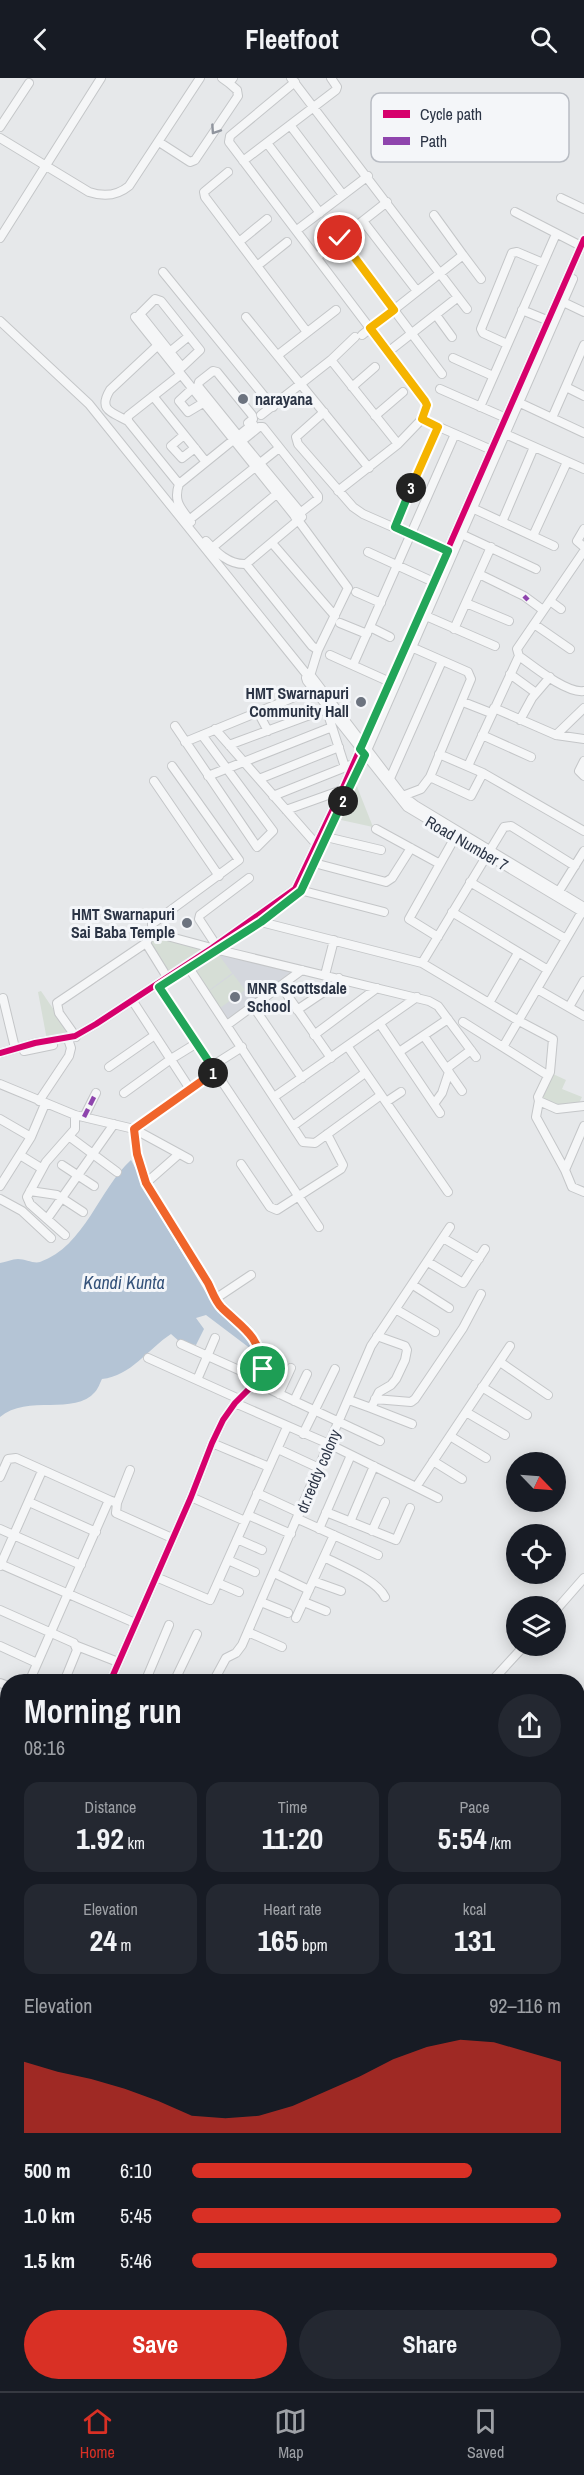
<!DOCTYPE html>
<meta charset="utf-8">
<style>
body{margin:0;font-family:"Archivo Narrow",sans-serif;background:#242831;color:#f1f3f6;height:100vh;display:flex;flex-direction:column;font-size:22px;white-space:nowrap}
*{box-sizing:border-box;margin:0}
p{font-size:20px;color:#9ea1a6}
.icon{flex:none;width:33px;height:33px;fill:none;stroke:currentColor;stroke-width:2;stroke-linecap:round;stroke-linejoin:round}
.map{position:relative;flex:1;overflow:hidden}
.panel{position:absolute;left:0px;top:1596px;width:585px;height:717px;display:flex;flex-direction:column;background:#171b24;border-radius:24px 24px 0 0;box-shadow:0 3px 15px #0003}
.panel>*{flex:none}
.needle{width:39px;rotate:115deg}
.buttons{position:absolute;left:506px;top:1374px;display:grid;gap:12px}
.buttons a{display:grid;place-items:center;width:60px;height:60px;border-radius:50%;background:#171b24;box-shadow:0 3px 15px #0003;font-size:30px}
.pin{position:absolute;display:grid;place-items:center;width:51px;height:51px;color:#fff;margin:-26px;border:3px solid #fff;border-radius:50%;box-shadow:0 2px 6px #0007}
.km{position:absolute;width:30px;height:30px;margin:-15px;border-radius:50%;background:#222;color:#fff;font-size:16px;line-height:30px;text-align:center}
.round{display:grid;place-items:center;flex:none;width:63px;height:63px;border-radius:32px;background:#242831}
.summary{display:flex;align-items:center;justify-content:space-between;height:102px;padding:0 24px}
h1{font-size:33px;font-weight:700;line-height:45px}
.stats{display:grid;grid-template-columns:repeat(3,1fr);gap:9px;height:102px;padding:6px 24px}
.stats div{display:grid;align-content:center;border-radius:15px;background:#242831;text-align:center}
.stats b{font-size:30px;font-weight:700}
.stats small{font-size:16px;font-weight:400}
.stats p{font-size:16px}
.chart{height:168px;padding:12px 24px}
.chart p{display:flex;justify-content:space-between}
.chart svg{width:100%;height:108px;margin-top:6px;fill:#d93025;opacity:.7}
.primary-button{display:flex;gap:12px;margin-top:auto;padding:12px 24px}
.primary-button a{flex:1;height:69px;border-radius:36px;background:#d93025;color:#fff;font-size:24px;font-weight:700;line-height:69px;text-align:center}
.primary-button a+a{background:#242831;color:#f1f3f6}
ul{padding:0 24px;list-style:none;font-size:20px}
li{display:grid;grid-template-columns:96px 72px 1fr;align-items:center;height:45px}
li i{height:15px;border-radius:8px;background:#d93025}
header{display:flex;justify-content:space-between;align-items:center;height:78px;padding:0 24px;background:#171b24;font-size:27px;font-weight:700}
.dock{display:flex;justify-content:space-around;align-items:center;height:84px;border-top:2px solid #363941;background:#171b24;font-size:16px;color:#9ea1a6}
.dock a{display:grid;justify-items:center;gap:3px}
.dock .selected{color:#d93025}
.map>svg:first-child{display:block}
.built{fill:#d4d7dd}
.green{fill:#d6ded6}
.water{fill:#b4c4d5}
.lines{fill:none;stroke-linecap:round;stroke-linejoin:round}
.minor-casing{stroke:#c4c6c8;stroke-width:10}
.major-casing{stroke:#c2c5c8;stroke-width:12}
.minor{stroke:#f5f6f7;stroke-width:8}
.major{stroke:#f8f8f8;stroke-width:9}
.quiet{stroke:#8e44ad;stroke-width:4.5;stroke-dasharray:9 4.5;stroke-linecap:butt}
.cycleway-casing{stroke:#f4f6f9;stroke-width:10}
.cycleway{stroke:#d6006c;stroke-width:6}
.oneway{stroke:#90959e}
.split-1-casing{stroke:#fff;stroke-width:12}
.split-2-casing{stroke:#fff;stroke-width:12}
.split-3-casing{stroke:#fff;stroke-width:12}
.split-4-casing{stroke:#fff;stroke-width:12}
.split-1{stroke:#f0652b;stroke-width:8}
.split-2{stroke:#22a559;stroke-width:8}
.split-3{stroke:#22a559;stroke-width:8}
.split-4{stroke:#f5b400;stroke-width:8}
.poi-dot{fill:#6c737f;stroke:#f4f6f9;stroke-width:2}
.labels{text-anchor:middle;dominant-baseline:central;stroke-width:6;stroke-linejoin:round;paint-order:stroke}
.poi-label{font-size:16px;font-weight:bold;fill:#2b3445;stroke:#f4f6f9;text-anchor:start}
.street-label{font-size:16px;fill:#2b3445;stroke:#f4f6f9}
.water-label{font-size:18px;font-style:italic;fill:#34527a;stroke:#f4f6f9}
.key{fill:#f4f6f9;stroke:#b8bcc3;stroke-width:1.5}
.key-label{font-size:16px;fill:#2b3445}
</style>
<header><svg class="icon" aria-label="back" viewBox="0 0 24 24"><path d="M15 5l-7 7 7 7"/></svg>Fleetfoot<svg class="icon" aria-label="search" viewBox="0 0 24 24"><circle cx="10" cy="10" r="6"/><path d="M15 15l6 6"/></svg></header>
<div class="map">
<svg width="584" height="2313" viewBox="0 0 584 2313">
<rect width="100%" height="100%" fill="#e6e8ea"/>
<path class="built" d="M 217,876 L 296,893 L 227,945 L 190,892 Z"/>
<path class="green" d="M 356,706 L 373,749 L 341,742 Z
M 154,857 L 209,872 L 169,896 L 150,867 Z
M 219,877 L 232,895 L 208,913 L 195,895 Z
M 233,896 L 245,912 L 220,930 L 208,914 Z
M 41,913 L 71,957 L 47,962 L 38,914 Z
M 553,996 L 566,1002 L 562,1011 L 582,1019 L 579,1025 C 567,1028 554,1027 542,1022 L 541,1019 Z"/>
<path class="water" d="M 131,1082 L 152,1121 L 206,1204 L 215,1227 L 249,1255 L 251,1271 L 206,1237 L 196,1240 L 204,1251 L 196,1267 L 180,1264 L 171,1256 C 148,1271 131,1298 102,1301 C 100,1305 98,1311 95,1314 C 75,1338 27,1316 0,1339 L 0,1185 C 6,1184 12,1181 18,1181 C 25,1181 34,1186 40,1184 C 85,1168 99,1111 131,1082 Z"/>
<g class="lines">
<g class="minor-casing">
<path id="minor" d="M 222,0 L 229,5 L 233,0
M 291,0 L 467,231
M 295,4 L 230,58 L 229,64 L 425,323 L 427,327 L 422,340 L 423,342 L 494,373
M 290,47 L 343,117
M 0,49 L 29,5
M 0,60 L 89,114 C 104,119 117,118 129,108 L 200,0
M 159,64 L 190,84 L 195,82 L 238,18 L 237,12 L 229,5
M 267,65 L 320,135
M 243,83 L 336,12 L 337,9 L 331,0
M 228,94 L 204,114 L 205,119 L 307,254
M 561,120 L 584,131
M 515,134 L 581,168
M 363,143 L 417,213
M 297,152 L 368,98
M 0,160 L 101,0
M 340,160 L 442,296
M 239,164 L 267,141
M 463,177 L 481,201
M 317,179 L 387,124
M 257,188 L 287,164
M 163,194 L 273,329
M 155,221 L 161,223 L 200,272 L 182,289 L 140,236 Z
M 561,223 L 584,234
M 522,232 L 549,243
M 436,237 L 452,259
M 135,239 L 298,442 L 348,510 L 318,572 L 310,598
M 246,239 L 369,390
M 0,243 L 89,326 L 308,598
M 362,257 L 463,177 L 434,137
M 507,266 L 483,255 L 481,251 L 512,175 L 517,174 L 543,185
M 388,274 L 458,219
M 166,277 L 189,258
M 278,277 L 336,232
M 453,280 L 493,298
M 331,282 L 398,366
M 352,309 L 375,289
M 566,309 L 584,318
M 192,311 L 179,323 L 188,334 L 203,325
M 440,311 L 506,340
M 153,318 L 206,384
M 520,325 L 584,355
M 480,329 L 556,156
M 324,334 L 296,359 L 298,366 L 353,429 L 363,436 L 452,475
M 261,337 L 331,282 L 355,259
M 375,338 L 403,314
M 552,340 L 584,267
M 128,343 C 111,334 98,332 110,312 L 157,268
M 236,355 L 198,308 L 199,304 L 213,293 L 217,294 L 252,337 L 253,341 L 248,345
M 503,355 L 584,391
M 184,357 L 171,368 L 182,380 L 195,370
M 179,406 L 128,343 L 128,338 L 180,297
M 338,413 L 398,366 L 422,341
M 470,429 L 554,468
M 295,439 L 318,421 L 318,418 L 263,349 L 259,349 L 243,362 L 243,365 L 301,435
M 189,442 L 279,370
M 191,444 C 181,430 173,424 179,406 L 253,346
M 502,444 L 534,369
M 395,449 L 438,349
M 584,451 L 577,463 L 584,469
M 459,455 L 536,491
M 533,458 L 567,384
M 206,463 C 216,474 229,487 246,486 L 312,568 L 318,572
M 272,465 L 335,538
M 212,470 L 280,413
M 368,474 L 438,506
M 246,486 L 302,439
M 479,496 L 524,518 L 543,532
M 356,514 L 381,525
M 550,523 L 561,531
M 466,525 L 509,543
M 426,538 L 495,568
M 340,545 L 367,556
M 534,546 L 570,571
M 370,549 L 390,559
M 454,551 L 491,469
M 330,577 L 390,604
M 519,578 C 533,588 567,616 584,613
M 353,587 L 455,356
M 510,596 L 536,615
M 463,624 L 491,635
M 326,630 L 345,689
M 494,630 L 556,657 L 584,661
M 258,634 L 268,653
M 520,642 L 532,620 L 550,599
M 175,648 L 257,769 L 273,753 L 202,657
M 215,651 L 317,767
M 482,657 L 531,679
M 556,657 L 584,630
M 185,664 L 314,611
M 229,667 L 326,631
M 439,676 L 483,695 L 584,753
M 584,683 L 579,693 L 584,698
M 172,688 L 239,782 L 152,846 L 152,854 L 219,872 L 429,923 L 438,928 L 476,979
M 468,688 L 519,578 L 517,571 L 584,473
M 208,698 L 332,649
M 430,699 L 471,718 L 483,695
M 259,701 L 339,669
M 154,703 L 219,798
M 388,705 L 442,583
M 273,718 L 353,686
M 400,719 L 421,711 L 430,699 L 471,601 L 468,594 L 409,568
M 286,732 L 342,712
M 376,751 L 440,786
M 322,758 L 381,772
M 314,785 L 386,804 L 392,800 L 411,770
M 470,804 L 566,861
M 296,811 L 384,834
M 556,818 L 584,773
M 584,829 L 415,727 L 402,717 L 312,599 L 306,600 L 307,603 L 407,729 L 584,835
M 452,834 L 548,892
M 261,844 L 422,885 L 519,943 L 553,961 L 550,994 L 538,1019 L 539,1023 L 557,1031 L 584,1028
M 438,859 L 409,841 L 458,754
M 146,865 L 167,899
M 216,867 L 199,841 L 200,837 L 249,800
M 208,878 L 261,844 L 301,813 L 365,677 L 573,201
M 422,885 L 504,749 L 511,748 L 575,788
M 189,890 L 303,1064 L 315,1065 L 381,1017
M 325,897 L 334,862
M 281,908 L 331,980
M 537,911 L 584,938
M 3,920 L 15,970
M 134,925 L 190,1011
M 489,925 L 518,875
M 253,928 L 302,1000
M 569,929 L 584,903
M 297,932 L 334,907 L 339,900
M 463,944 L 544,995
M 380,946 L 440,1035
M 227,947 L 302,892
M 314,957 L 377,910
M 424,958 L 462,1013
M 76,959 L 59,935 L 57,925 L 146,865 L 152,854
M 348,969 L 448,1114
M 503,969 L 583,832
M 24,973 L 53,967
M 399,974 L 448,941
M 0,975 L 35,965 L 75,958 L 96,946 L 212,870 L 295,811 L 342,712 L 584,161
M 212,988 L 242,969
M 109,989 L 155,957
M 447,990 L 471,972
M 215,993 L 319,1149
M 0,1006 L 75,1037 L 134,1051 L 215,993 L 159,909
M 124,1015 L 171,981 L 197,965
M 274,1019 L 417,919
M 39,1023 L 69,978 L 71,970 L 69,964
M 539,1023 L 536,1039 L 565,1092
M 386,1024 L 401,1014
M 434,1026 L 442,1015 L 449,994
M 84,1039 L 96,1015
M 0,1041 L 31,1059
M 293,1048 L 365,995
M 584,1048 L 565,1092 L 572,1109 L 584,1114
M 134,1051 L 189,1081
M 70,1059 L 117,1094
M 20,1077 L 41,1090
M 241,1086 L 270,1129 L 277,1132 L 341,1091 L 343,1087 L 327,1056
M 62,1087 L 94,1108
M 146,1105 L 179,1076
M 0,1108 L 31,1059 L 45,1026
M 30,1113 L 57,1117 L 83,1134
M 0,1121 L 22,1133 L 51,1160
M 47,1141 L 114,1046
M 65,1157 L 30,1126 L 27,1119 L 46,1084 L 75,1051 L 75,1037
M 443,1160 L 479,1181
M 428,1184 L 463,1205 L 485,1171
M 413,1207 L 449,1230
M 215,1221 L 251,1197
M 397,1232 L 435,1254
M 181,1266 L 259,1301
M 148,1280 L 239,1321
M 500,1284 L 548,1317
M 197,1302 L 215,1260
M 256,1305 L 380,1363
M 482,1309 L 527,1337
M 279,1316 L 291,1290
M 375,1321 L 411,1324 L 415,1321 L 463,1250 L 481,1216
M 349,1322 L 371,1330 L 379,1314 L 391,1307 L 396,1301 L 405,1282 L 407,1272 L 405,1268 L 377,1258
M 294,1323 L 307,1296
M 235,1325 L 329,1366 L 416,1409 L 510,1268
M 371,1330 L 412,1346
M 466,1334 L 505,1357
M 303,1356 L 335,1291
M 450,1358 L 486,1380
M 212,1365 L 269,1389
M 278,1371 L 319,1390
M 433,1383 L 462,1401
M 130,1392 L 117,1425 L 116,1435 L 172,1460
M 0,1399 L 8,1381 L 16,1380 L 109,1422
M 416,1409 L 438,1420
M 257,1415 L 300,1435
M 191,1419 L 245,1443
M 29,1424 L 96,1454
M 326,1434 L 396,1462 L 410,1430
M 248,1437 L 291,1456
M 298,1441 L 378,1477
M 350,1444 L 374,1388
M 0,1451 L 81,1487
M 319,1451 L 351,1377
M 372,1453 L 385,1424
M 237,1461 L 262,1472
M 324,1479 C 341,1488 376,1501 385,1519
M 228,1482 L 255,1494
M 0,1486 L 135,1545
M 0,1488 L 42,1393
M 274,1495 L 309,1512
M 156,1499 L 210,1522 L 287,1349
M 313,1503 L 341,1513
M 218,1505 L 239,1514
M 261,1524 L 288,1535
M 304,1524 L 326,1533
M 0,1532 L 74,1565 L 77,1572 L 64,1604
M 555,1533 L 584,1500
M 296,1540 L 334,1457
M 248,1554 L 282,1569
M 0,1568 L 37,1585
M 77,1568 L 118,1584
M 29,1604 L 109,1422 L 117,1425
M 110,1604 L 191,1419 L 212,1365 L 223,1342 L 235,1325 L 259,1301 L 263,1291 L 262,1282 L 250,1254 L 218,1225 L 146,1105 L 137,1076 L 134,1051
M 145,1604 L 169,1547
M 174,1604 L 197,1556
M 213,1604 L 226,1580 L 236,1575 L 242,1567 L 371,1268 L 450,1149
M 491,1604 L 524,1568
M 0,1605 L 8,1608
M 0,1641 L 8,1644
M 6,1693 L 8,1651
M 580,1903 L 584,1903
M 578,1942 L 584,1942
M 578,1980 L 584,1980
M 578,2017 L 584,2022
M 578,2065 L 584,2057
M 0,2068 L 8,2056
M 578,2113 L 584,2119
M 578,2158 L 584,2163
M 578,2207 L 584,2215
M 578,2237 L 584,2244
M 578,2289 L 584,2294
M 550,2306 L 560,2313"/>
</g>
<g class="major-casing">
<path id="major" d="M 0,1699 L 8,1699
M 578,1850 L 584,1850"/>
</g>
<use href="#minor" class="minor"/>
<use href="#major" class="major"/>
<path class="quiet" d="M 524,518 L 528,522
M 84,1039 L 96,1015"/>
<g class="cycleway-casing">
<path id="cycleway" d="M 0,975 L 35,965 L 75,958 L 96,946 L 212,870 L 295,811 L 342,712 L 584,161
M 110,1604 L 191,1419 L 212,1365 L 223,1342 L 235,1325 L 259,1301 L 263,1291 L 262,1282 L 250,1254 L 218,1225 L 146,1105 L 137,1076 L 134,1051"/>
</g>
<use href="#cycleway" class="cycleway"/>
</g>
<defs><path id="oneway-chevron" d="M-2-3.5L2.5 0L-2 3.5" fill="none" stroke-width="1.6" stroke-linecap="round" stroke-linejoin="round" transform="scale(1.5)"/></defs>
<use class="oneway" href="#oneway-chevron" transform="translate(215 52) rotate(124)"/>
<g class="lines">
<g class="split-1-casing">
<path id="split-1" d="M 213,995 L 134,1051 L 137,1076 L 146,1105 L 208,1205 C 212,1213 215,1223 222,1230 C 244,1251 259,1257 263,1291"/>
</g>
<g class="split-2-casing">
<path id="split-2" d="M 213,995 L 215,993 L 159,909 L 261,844 L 301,813 L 343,723"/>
</g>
<g class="split-3-casing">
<path id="split-3" d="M 343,723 L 365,677 L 360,671 L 362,667 L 448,473 L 395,449 L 411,410"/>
</g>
<g class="split-4-casing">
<path id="split-4" d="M 340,160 L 394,232 L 370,250 L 425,323 L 427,327 L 422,341 L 438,349 L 411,410"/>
</g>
<use href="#split-1" class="split-1"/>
<use href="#split-2" class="split-2"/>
<use href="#split-3" class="split-3"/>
<use href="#split-4" class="split-4"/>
</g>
<g class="poi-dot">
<circle cx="243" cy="321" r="6"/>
<circle cx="361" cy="624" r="6"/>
<circle cx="187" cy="845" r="6"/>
<circle cx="235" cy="919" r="6"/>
</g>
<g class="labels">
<g class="poi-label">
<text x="255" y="321">narayana</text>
<text x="349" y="615" text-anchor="end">HMT Swarnapuri<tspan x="349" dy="18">Community Hall</tspan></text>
<text x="175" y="836" text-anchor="end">HMT Swarnapuri<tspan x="175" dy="18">Sai Baba Temple</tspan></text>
<text x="247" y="910">MNR Scottsdale<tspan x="247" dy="18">School</tspan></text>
</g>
<g class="street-label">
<text transform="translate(467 765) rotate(30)">Road Number 7</text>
<text transform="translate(318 1393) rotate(-67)">dr.reddy colony</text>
</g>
<g class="water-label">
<text x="124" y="1204">Kandi Kunta</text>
</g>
</g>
<rect x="371" y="15" width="198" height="69" rx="9" class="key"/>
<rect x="383" y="32" width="27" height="8" fill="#d6006c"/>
<rect x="383" y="59" width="27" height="8" fill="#8e44ad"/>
<g class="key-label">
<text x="420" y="42">Cycle path</text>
<text x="420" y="69">Path</text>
</g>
</svg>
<div class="buttons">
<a><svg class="needle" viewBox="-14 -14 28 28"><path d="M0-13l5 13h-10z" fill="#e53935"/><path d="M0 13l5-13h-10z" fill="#9ea1a6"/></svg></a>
<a><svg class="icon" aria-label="locate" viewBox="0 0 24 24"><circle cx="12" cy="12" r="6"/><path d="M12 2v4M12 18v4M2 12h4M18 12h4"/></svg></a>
<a><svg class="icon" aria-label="layers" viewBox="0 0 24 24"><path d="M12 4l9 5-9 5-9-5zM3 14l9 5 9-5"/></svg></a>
</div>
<div class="pin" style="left:263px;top:1291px;background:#1e9e55"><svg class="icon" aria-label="arrive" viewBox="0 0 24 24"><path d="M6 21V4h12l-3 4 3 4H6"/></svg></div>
<div class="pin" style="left:340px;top:160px;background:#d93025"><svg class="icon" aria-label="check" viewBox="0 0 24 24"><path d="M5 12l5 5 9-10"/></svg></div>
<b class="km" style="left:213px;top:995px">1</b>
<b class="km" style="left:343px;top:723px">2</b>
<b class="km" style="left:411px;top:410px">3</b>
<section class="panel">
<div class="summary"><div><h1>Morning run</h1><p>08:16</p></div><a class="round"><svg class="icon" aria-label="share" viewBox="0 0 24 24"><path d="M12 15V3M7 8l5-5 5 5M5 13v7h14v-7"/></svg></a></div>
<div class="stats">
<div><p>Distance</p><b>1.92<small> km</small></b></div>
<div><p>Time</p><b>11:20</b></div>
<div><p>Pace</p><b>5:54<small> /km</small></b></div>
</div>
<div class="stats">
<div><p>Elevation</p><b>24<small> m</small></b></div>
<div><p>Heart rate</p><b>165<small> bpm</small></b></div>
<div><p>kcal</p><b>131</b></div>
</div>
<div class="chart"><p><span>Elevation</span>92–116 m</p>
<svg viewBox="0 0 160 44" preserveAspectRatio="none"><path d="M0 44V15L10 19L20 22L30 26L40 31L50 37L60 38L70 37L80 33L90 27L100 21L110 14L120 9L130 6L140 7L150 11L160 15V44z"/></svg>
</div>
<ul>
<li><b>500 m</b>6:10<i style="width:76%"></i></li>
<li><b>1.0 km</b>5:45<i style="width:100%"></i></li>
<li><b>1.5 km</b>5:46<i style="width:99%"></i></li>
</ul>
<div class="primary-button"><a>Save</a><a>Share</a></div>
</section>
</div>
<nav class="dock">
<a class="selected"><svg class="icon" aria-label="home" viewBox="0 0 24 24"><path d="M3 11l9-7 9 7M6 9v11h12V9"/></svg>Home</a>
<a><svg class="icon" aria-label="map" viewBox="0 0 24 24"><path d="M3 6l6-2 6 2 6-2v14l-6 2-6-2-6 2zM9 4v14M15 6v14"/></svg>Map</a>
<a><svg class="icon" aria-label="saved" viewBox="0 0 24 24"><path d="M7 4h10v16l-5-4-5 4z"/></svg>Saved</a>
</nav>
